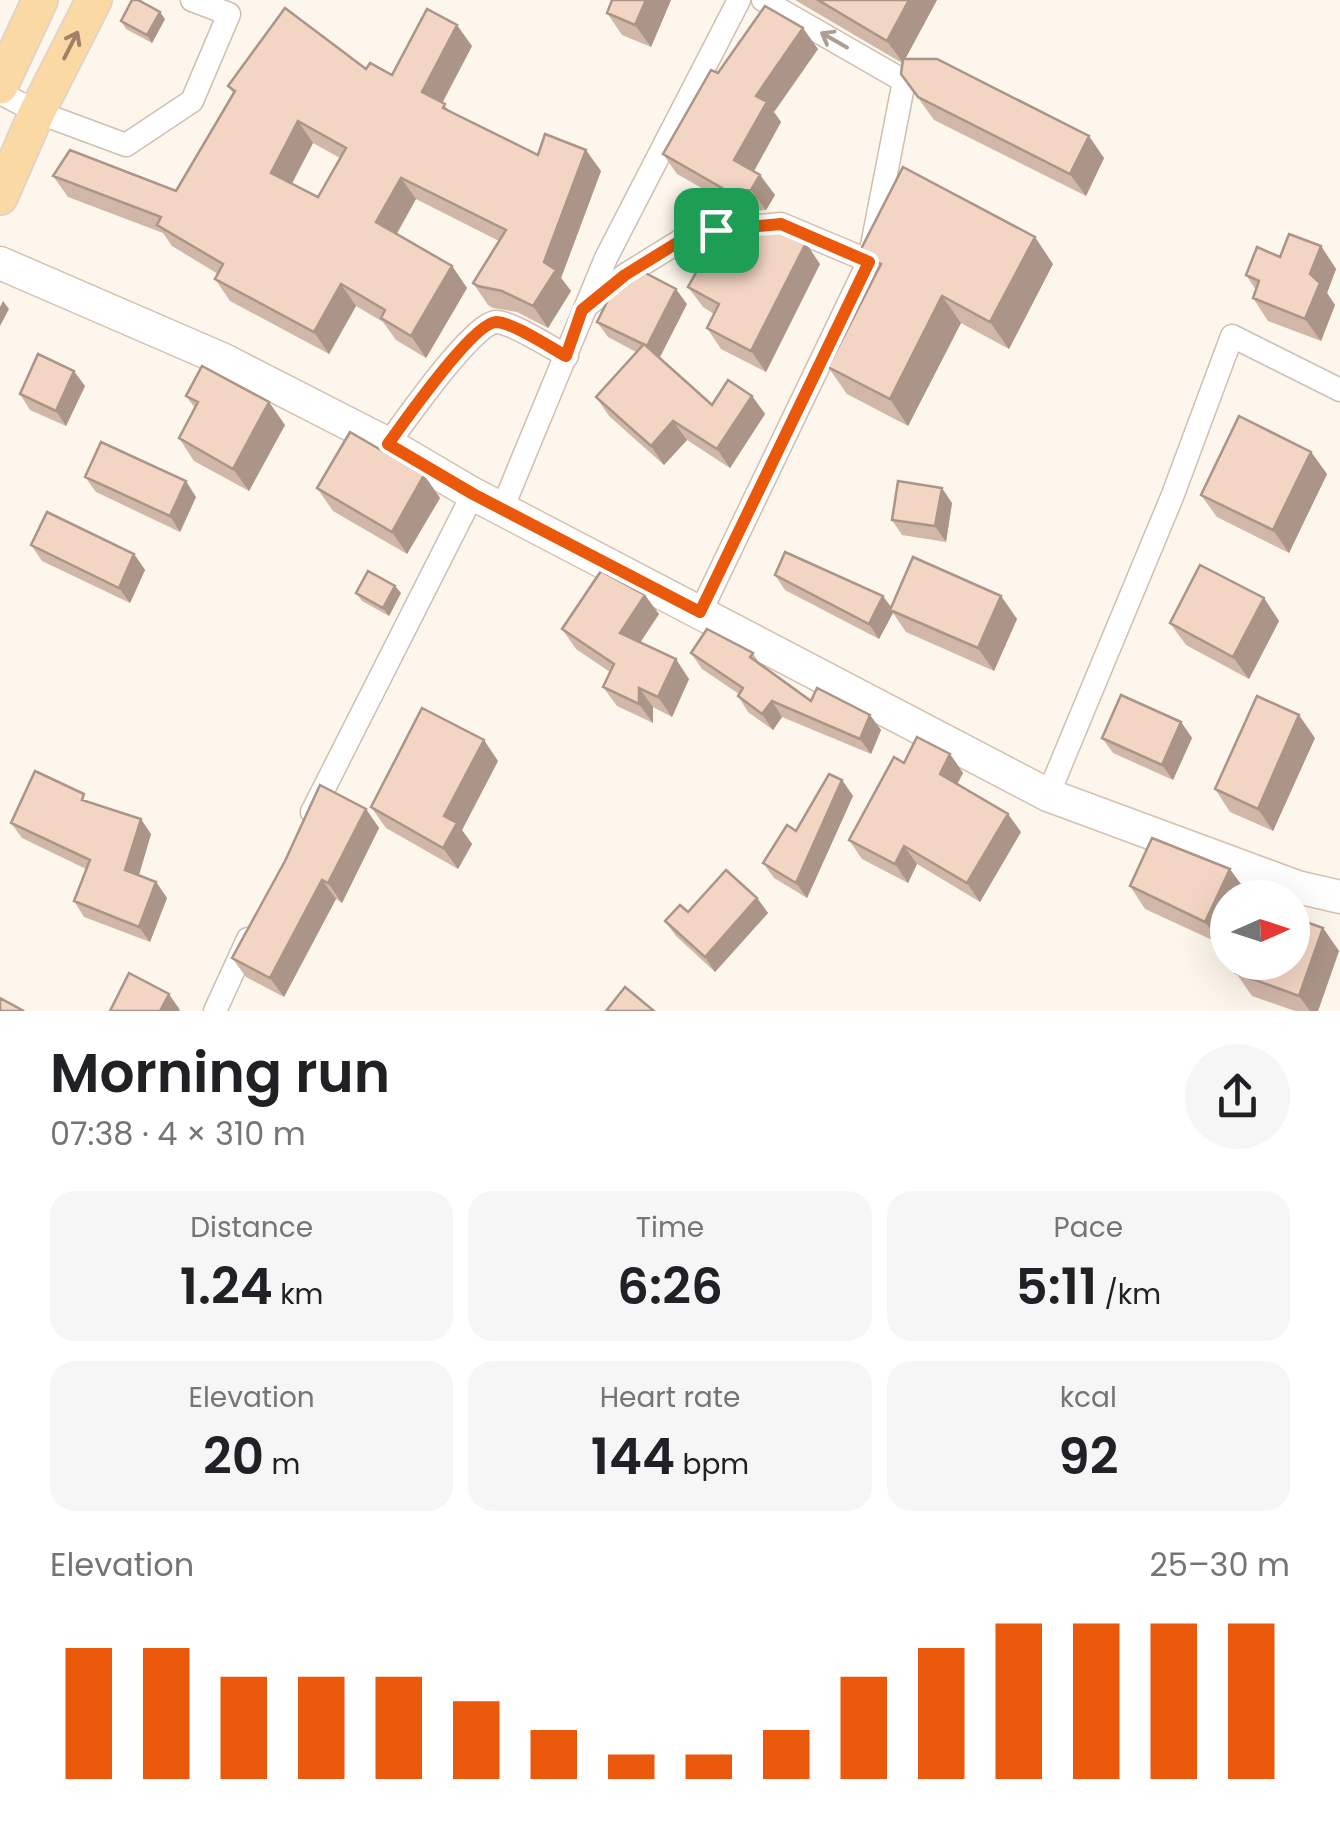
<!DOCTYPE html>
<meta charset="utf-8">
<style>
body{margin:0;font-family:Poppins,sans-serif;background:#f6f6f6;color:#202124;height:100vh;display:flex;flex-direction:column;font-size:38px;white-space:nowrap}
*{box-sizing:border-box;margin:0}
p{font-size:32px;color:#757577}
.icon{flex:none;width:55px;height:55px;fill:none;stroke:currentColor;stroke-width:2;stroke-linecap:round;stroke-linejoin:round}
.map{position:relative;height:1011px;overflow:hidden}
.sheet{display:flex;flex-direction:column;background:#fff;flex:1}
.sheet>*{flex:none}
.needle{width:65px;rotate:87deg}
.buttons{position:absolute;left:1210px;top:880px;display:grid;gap:20px}
.buttons a{display:grid;place-items:center;width:100px;height:100px;border-radius:50%;background:#fff;box-shadow:0 10px 40px #0002;font-size:50px}
.pin{position:absolute;display:grid;place-items:center;width:85px;height:85px;color:#fff;margin:-42px;border-radius:20px;box-shadow:0 5px 15px #0006}
.round{display:grid;place-items:center;flex:none;width:105px;height:105px;border-radius:52px;background:#f6f6f6}
.head{display:flex;align-items:center;justify-content:space-between;height:170px;padding:0 50px}
h1{font-size:55px;font-weight:600;line-height:75px}
.stats{display:grid;grid-template-columns:repeat(3,1fr);gap:15px;height:170px;padding:10px 50px}
.stats div{display:grid;align-content:center;border-radius:25px;background:#f6f6f6;text-align:center}
.stats b{font-size:50px;font-weight:600}
.stats small{font-size:28px;font-weight:400}
.stats p{font-size:28px}
.chart{height:280px;padding:20px 50px}
.chart p{display:flex;justify-content:space-between}
.chart svg{width:100%;height:180px;margin-top:10px;stroke:#ea580c;stroke-width:6}
.map>svg:first-child{display:block}
.lines{fill:none;stroke-linecap:round;stroke-linejoin:round}
.street-casing{stroke:#d1beb0;stroke-width:25}
.secondary-casing{stroke:#d6c0b0;stroke-width:35}
.primary-casing{stroke:#dad1cd;stroke-width:38}
.street{stroke:#fff;stroke-width:22}
.secondary{stroke:#fff;stroke-width:32}
.primary{stroke:#fbd9a5;stroke-width:35}
.wall{fill:#d1b7a8;fill-rule:evenodd}
.shaded-wall{fill:#aa9588}
.building{fill:#f3d5c3;stroke:#aa9588;stroke-width:2.5;fill-rule:evenodd}
.oneway{stroke:#af9d94}
.oneway2{stroke:#a18267}
.route-casing{stroke:#fff;stroke-width:20}
.route{stroke:#ea580c;stroke-width:12}
</style>
<div class="map">
<svg width="1340" height="1011" viewBox="0 0 1340 1011">
<rect width="100%" height="100%" fill="#fdf6ec"/>
<g class="lines">
<g class="street-casing">
<path id="street" d="M 0,93 L 37,112 L 126,145 L 192,101 L 229,14 L 192,0
M 588,305 L 625,275 L 680,241 L 716,230 L 781,224 L 869,261
M 388,444 C 404,422 473,323 496,322 C 512,322 551,348 567,356
M 502,509 L 606,258 L 739,0
M 700,613 L 869,261 L 904,81 L 763,0
M 1048,795 L 1172,497 L 1232,336 L 1340,390
M 312,812 L 473,494
M 215,1011 L 248,939"/>
</g>
<g class="secondary-casing">
<path id="secondary" d="M 0,263 L 224,360 L 388,444 L 473,494 L 1048,795 L 1297,887 L 1340,897"/>
</g>
<g class="primary-casing">
<path id="primary" d="M 0,86 L 40,0
M 0,197 L 37,112 L 94,0"/>
</g>
<use href="#street" class="street"/>
<use href="#secondary" class="secondary"/>
<use href="#primary" class="primary"/>
</g>
<path class="wall" d="M 612,0 L 671,0 L 651,47 L 622,35 L 607,13 Z
M 795,0 L 937,0 L 905,59 L 1104,158 L 1086,196 L 934,120 L 901,74 L 902,63 Z
M 165,19 L 152,43 L 126,29 L 121,21 Z
M 472,46 L 442,103 L 451,112 L 538,155 L 601,171 L 561,278 L 571,291 L 548,328 L 517,312 L 493,308 L 488,305 L 473,283 L 499,241 L 416,199 L 397,234 L 452,266 L 467,288 L 426,358 L 396,340 L 383,322 L 356,306 L 329,354 L 230,301 L 215,279 L 218,274 L 172,246 L 163,233 L 68,197 L 53,176 L 176,191 L 233,93 L 228,86 L 366,69 L 392,75 ZM 313,143 L 340,158 L 318,197 L 292,184 Z
M 818,49 L 774,112 L 781,122 L 754,171 L 760,175 L 775,195 L 766,210 L 744,212 L 677,174 L 663,154 L 718,73 Z
M 1321,246 L 1336,269 L 1327,293 L 1335,305 L 1321,341 L 1268,321 L 1253,298 L 1256,290 L 1246,275 L 1280,257 Z
M 859,253 L 1053,264 L 1009,349 L 961,323 L 908,426 L 847,394 L 828,367 L 875,276 Z
M 820,264 L 766,372 L 721,349 L 707,328 L 714,314 L 703,307 L 688,287 Z
M 687,304 L 659,358 L 712,405 L 752,396 L 765,414 L 730,468 L 687,440 L 664,465 L 609,416 L 596,397 L 636,352 L 608,337 L 597,322 Z
M 85,386 L 66,426 L 30,410 L 20,394 Z
M 186,396 L 285,425 L 249,491 L 194,461 L 179,438 L 195,408 Z
M 1311,452 L 1327,474 L 1289,553 L 1217,517 L 1201,495 Z
M 424,475 L 440,498 L 407,554 L 333,511 L 317,488 Z
M 85,477 L 196,497 L 180,532 L 96,492 Z
M 952,503 L 946,542 L 902,535 L 892,520 Z
M 31,545 L 134,554 L 145,570 L 130,603 L 42,561 Z
M 775,575 L 891,607 L 1001,596 L 1017,619 L 994,671 L 906,632 L 893,613 L 879,639 L 785,590 Z
M 356,593 L 401,593 L 389,616 L 362,601 Z
M 1264,598 L 1279,621 L 1249,679 L 1186,645 L 1170,623 Z
M 659,614 L 640,642 L 689,679 L 672,717 L 653,707 L 653,723 L 617,706 L 603,687 L 610,672 L 576,649 L 562,629 Z
M 691,653 L 753,653 L 760,664 L 811,701 L 870,715 L 881,730 L 871,754 L 782,717 L 773,730 L 748,712 L 738,696 L 739,694 L 702,669 Z
M 1181,722 L 1192,738 L 1173,780 L 1113,753 L 1102,738 Z
M 1315,738 L 1273,831 L 1230,812 L 1215,789 Z
M 950,754 L 963,773 L 957,784 L 1021,832 L 980,902 L 917,864 L 908,883 L 862,859 L 849,840 L 904,763 Z
M 498,761 L 462,830 L 472,844 L 458,869 L 386,828 L 371,807 Z
M 842,780 L 853,796 L 807,898 L 774,878 L 763,863 L 796,831 Z
M 91,803 L 151,834 L 139,875 L 156,882 L 167,898 L 150,942 L 84,917 L 74,901 L 86,869 L 22,838 L 11,823 Z
M 366,809 L 379,828 L 342,903 L 336,899 L 284,997 L 246,977 L 232,958 Z
M 1130,886 L 1246,891 L 1243,898 L 1228,898 L 1221,944 L 1145,909 Z
M 757,898 L 768,913 L 715,972 L 676,936 L 665,921 L 688,912 Z
M 1323,928 L 1339,951 L 1318,1011 L 1295,1011 L 1252,996 L 1236,973 Z"/>
<path class="shaded-wall" d="M 646,0 L 671,0 L 651,47 L 635,25 Z
M 909,0 L 937,0 L 903,63 L 887,41 Z
M 160,12 L 165,19 L 152,43 L 147,35 Z
M 457,25 L 472,46 L 437,113 L 422,92 Z
M 803,28 L 818,49 L 774,112 L 781,122 L 749,180 L 734,160 L 756,96 Z
M 298,121 L 313,143 L 286,194 L 271,173 Z
M 1089,136 L 1104,158 L 1086,196 L 1070,174 Z
M 586,150 L 601,171 L 561,278 L 571,291 L 548,328 L 533,306 L 544,262 Z
M 760,175 L 775,195 L 766,210 L 751,190 Z
M 401,178 L 416,199 L 391,243 L 376,222 Z
M 1035,237 L 1053,264 L 1009,349 L 990,322 Z
M 806,243 L 820,264 L 766,372 L 751,351 Z
M 1321,246 L 1336,269 L 1327,293 L 1335,305 L 1321,341 L 1305,319 L 1310,274 Z
M 452,266 L 467,288 L 426,358 L 411,336 Z
M 341,284 L 356,306 L 329,354 L 314,332 Z
M 676,289 L 687,304 L 657,363 L 646,347 Z
M 942,296 L 961,323 L 908,426 L 890,399 Z
M 3,301 L 9,309 L 0,326 L 0,307 Z
M 74,371 L 85,386 L 66,426 L 56,411 Z
M 752,396 L 765,414 L 730,468 L 717,449 Z
M 269,402 L 285,425 L 249,491 L 233,469 Z
M 673,421 L 687,440 L 664,465 L 651,446 Z
M 1311,452 L 1327,474 L 1289,553 L 1273,530 Z
M 424,475 L 440,498 L 407,554 L 392,532 Z
M 186,481 L 196,497 L 180,532 L 170,516 Z
M 942,488 L 952,503 L 946,542 L 935,526 Z
M 134,554 L 145,570 L 130,603 L 119,588 Z
M 395,586 L 401,593 L 389,616 L 383,608 Z
M 645,595 L 659,614 L 634,652 L 620,633 Z
M 883,596 L 894,611 L 890,610 L 893,613 L 879,639 L 869,624 Z
M 1001,596 L 1017,619 L 994,671 L 978,648 Z
M 1264,598 L 1279,621 L 1249,679 L 1233,657 Z
M 676,659 L 689,679 L 672,717 L 658,697 Z
M 639,688 L 653,707 L 653,723 L 639,704 Z
M 772,701 L 782,717 L 773,730 L 762,714 Z
M 870,715 L 881,730 L 871,754 L 860,739 Z
M 1299,715 L 1315,738 L 1273,831 L 1258,809 Z
M 1181,722 L 1192,738 L 1173,780 L 1162,765 Z
M 484,740 L 498,761 L 462,830 L 472,844 L 458,869 L 443,848 L 444,816 Z
M 950,754 L 963,773 L 953,792 L 940,774 Z
M 842,780 L 853,796 L 807,898 L 796,883 Z
M 366,809 L 379,828 L 342,903 L 328,883 Z
M 1008,814 L 1021,832 L 980,902 L 967,883 Z
M 141,819 L 151,834 L 136,885 L 125,870 Z
M 904,846 L 917,864 L 908,883 L 895,864 Z
M 1230,869 L 1246,891 L 1243,898 L 1228,898 L 1228,930 L 1221,944 L 1205,922 Z
M 322,880 L 336,899 L 284,997 L 270,978 Z
M 156,882 L 167,898 L 150,942 L 139,927 Z
M 757,898 L 768,913 L 715,972 L 705,957 Z
M 1323,928 L 1339,951 L 1318,1011 L 1310,1011 L 1299,996 Z
M 169,994 L 180,1010 L 179,1011 L 160,1011 Z"/>
<path class="building" d="M 132,0 L 138,0 L 160,12 L 147,35 L 121,21 Z
M 612,0 L 646,0 L 635,25 L 607,13 Z
M 818,0 L 909,0 L 887,41 Z
M 765,6 L 803,28 L 756,96 L 767,102 L 734,160 L 760,175 L 751,190 L 729,192 L 663,154 L 711,70 L 718,73 Z
M 285,8 L 366,69 L 370,63 L 392,75 L 427,9 L 457,25 L 422,92 L 445,104 L 443,108 L 538,155 L 545,134 L 586,150 L 544,262 L 556,270 L 533,306 L 502,291 L 478,286 L 473,283 L 506,230 L 401,178 L 376,222 L 452,266 L 411,336 L 381,318 L 385,310 L 341,284 L 314,332 L 215,279 L 223,264 L 157,225 L 161,217 L 53,176 L 70,150 L 176,191 L 235,91 L 228,86 ZM 298,121 L 346,148 L 318,197 L 271,173 Z
M 903,59 L 937,59 L 1089,136 L 1070,174 L 918,97 L 901,74 Z
M 903,167 L 1035,237 L 990,322 L 942,296 L 890,399 L 828,367 L 881,264 L 859,253 Z
M 758,219 L 806,243 L 751,351 L 707,328 L 719,304 L 688,287 L 724,222 Z
M 1289,234 L 1321,246 L 1310,274 L 1320,283 L 1305,319 L 1253,298 L 1259,281 L 1246,275 L 1257,247 L 1280,257 Z
M 632,266 L 676,289 L 647,346 L 597,322 L 622,272 Z
M 644,344 L 712,405 L 728,380 L 752,396 L 717,449 L 673,421 L 651,446 L 596,397 Z
M 38,354 L 74,371 L 56,411 L 20,394 Z
M 202,366 L 269,402 L 233,469 L 179,438 L 198,402 L 186,396 Z
M 1239,416 L 1311,452 L 1273,530 L 1201,495 Z
M 350,432 L 424,475 L 392,532 L 317,488 Z
M 101,442 L 186,481 L 170,516 L 85,477 Z
M 898,481 L 942,488 L 935,526 L 892,520 Z
M 47,512 L 134,554 L 119,588 L 31,545 Z
M 785,552 L 883,596 L 869,624 L 775,575 Z
M 913,557 L 1001,596 L 978,648 L 890,610 Z
M 1200,565 L 1264,598 L 1233,657 L 1170,623 Z
M 368,571 L 395,586 L 383,608 L 356,593 Z
M 601,571 L 645,595 L 620,633 L 676,659 L 658,697 L 639,688 L 639,704 L 603,687 L 614,664 L 562,629 Z
M 707,629 L 753,653 L 750,657 L 811,701 L 817,688 L 870,715 L 860,739 L 772,701 L 762,714 L 738,696 L 743,688 L 691,653 Z
M 1121,695 L 1181,722 L 1162,765 L 1102,738 Z
M 1257,696 L 1299,715 L 1258,809 L 1215,789 Z
M 422,708 L 484,740 L 444,816 L 457,823 L 443,848 L 371,807 Z
M 917,737 L 950,754 L 940,774 L 1008,814 L 967,883 L 904,846 L 895,864 L 849,840 L 894,757 L 904,763 Z
M 35,771 L 84,794 L 82,800 L 141,819 L 125,870 L 156,882 L 139,927 L 74,901 L 90,860 L 11,823 Z
M 829,774 L 842,780 L 796,883 L 763,863 L 787,825 L 796,831 Z
M 320,785 L 366,809 L 328,883 L 322,880 L 270,978 L 232,958 L 285,861 Z
M 1152,838 L 1230,869 L 1205,922 L 1130,886 Z
M 726,870 L 757,898 L 705,957 L 665,921 L 680,905 L 688,912 Z
M 1292,917 L 1323,928 L 1299,996 L 1236,973 L 1240,962 L 1292,962 Z
M 129,973 L 169,994 L 160,1011 L 110,1011 Z
M 625,987 L 654,1011 L 606,1011 Z
M 0,998 L 24,1011 L 0,1011 Z"/>
<defs><path id="oneway-shaft" d="M-6 0H5M1.5-3L5.5 0L1.5 3" fill="none" stroke-width="1.6" stroke-linecap="round" stroke-linejoin="round" transform="scale(2.5)"/></defs>
<use class="oneway" href="#oneway-shaft" transform="translate(834 40) rotate(-150)"/>
<use class="oneway2" href="#oneway-shaft" transform="translate(71 45) rotate(-63)"/>
<g class="lines">
<g class="route-casing">
<path id="route" d="M 781,224 L 869,262 L 700,612 L 473,494 L 388,444 C 404,422 473,323 496,322 C 512,322 551,348 566,356 L 582,310 L 625,275 L 680,241 L 716,230 Z"/>
</g>
<use href="#route" class="route"/>
</g>
</svg>
<div class="buttons">
<a><svg class="needle" viewBox="-14 -14 28 28"><path d="M0-13l5 13h-10z" fill="#e53935"/><path d="M0 13l5-13h-10z" fill="#757577"/></svg></a>
</div>
<div class="pin" style="left:716px;top:230px;background:#1e9e55"><svg class="icon" aria-label="arrive" viewBox="0 0 24 24"><path d="M6 21V4h12l-3 4 3 4H6"/></svg></div>
</div>
<section class="sheet">
<div class="head"><div><h1>Morning run</h1><p>07:38 · 4 × 310 m</p></div><a class="round"><svg class="icon" aria-label="share" viewBox="0 0 24 24"><path d="M12 15V3M7 8l5-5 5 5M5 13v7h14v-7"/></svg></a></div>
<div class="stats">
<div><p>Distance</p><b>1.24<small> km</small></b></div>
<div><p>Time</p><b>6:26</b></div>
<div><p>Pace</p><b>5:11<small> /km</small></b></div>
</div>
<div class="stats">
<div><p>Elevation</p><b>20<small> m</small></b></div>
<div><p>Heart rate</p><b>144<small> bpm</small></b></div>
<div><p>kcal</p><b>92</b></div>
</div>
<div class="chart"><p><span>Elevation</span>25–30 m</p>
<svg viewBox="0 0 160 44" preserveAspectRatio="none"><path d="M5 44V12M15 44V12M25 44V19M35 44V19M45 44V19M55 44V25M65 44V32M75 44V38M85 44V38M95 44V32M105 44V19M115 44V12M125 44V6M135 44V6M145 44V6M155 44V6"/></svg>
</div>
</section>
